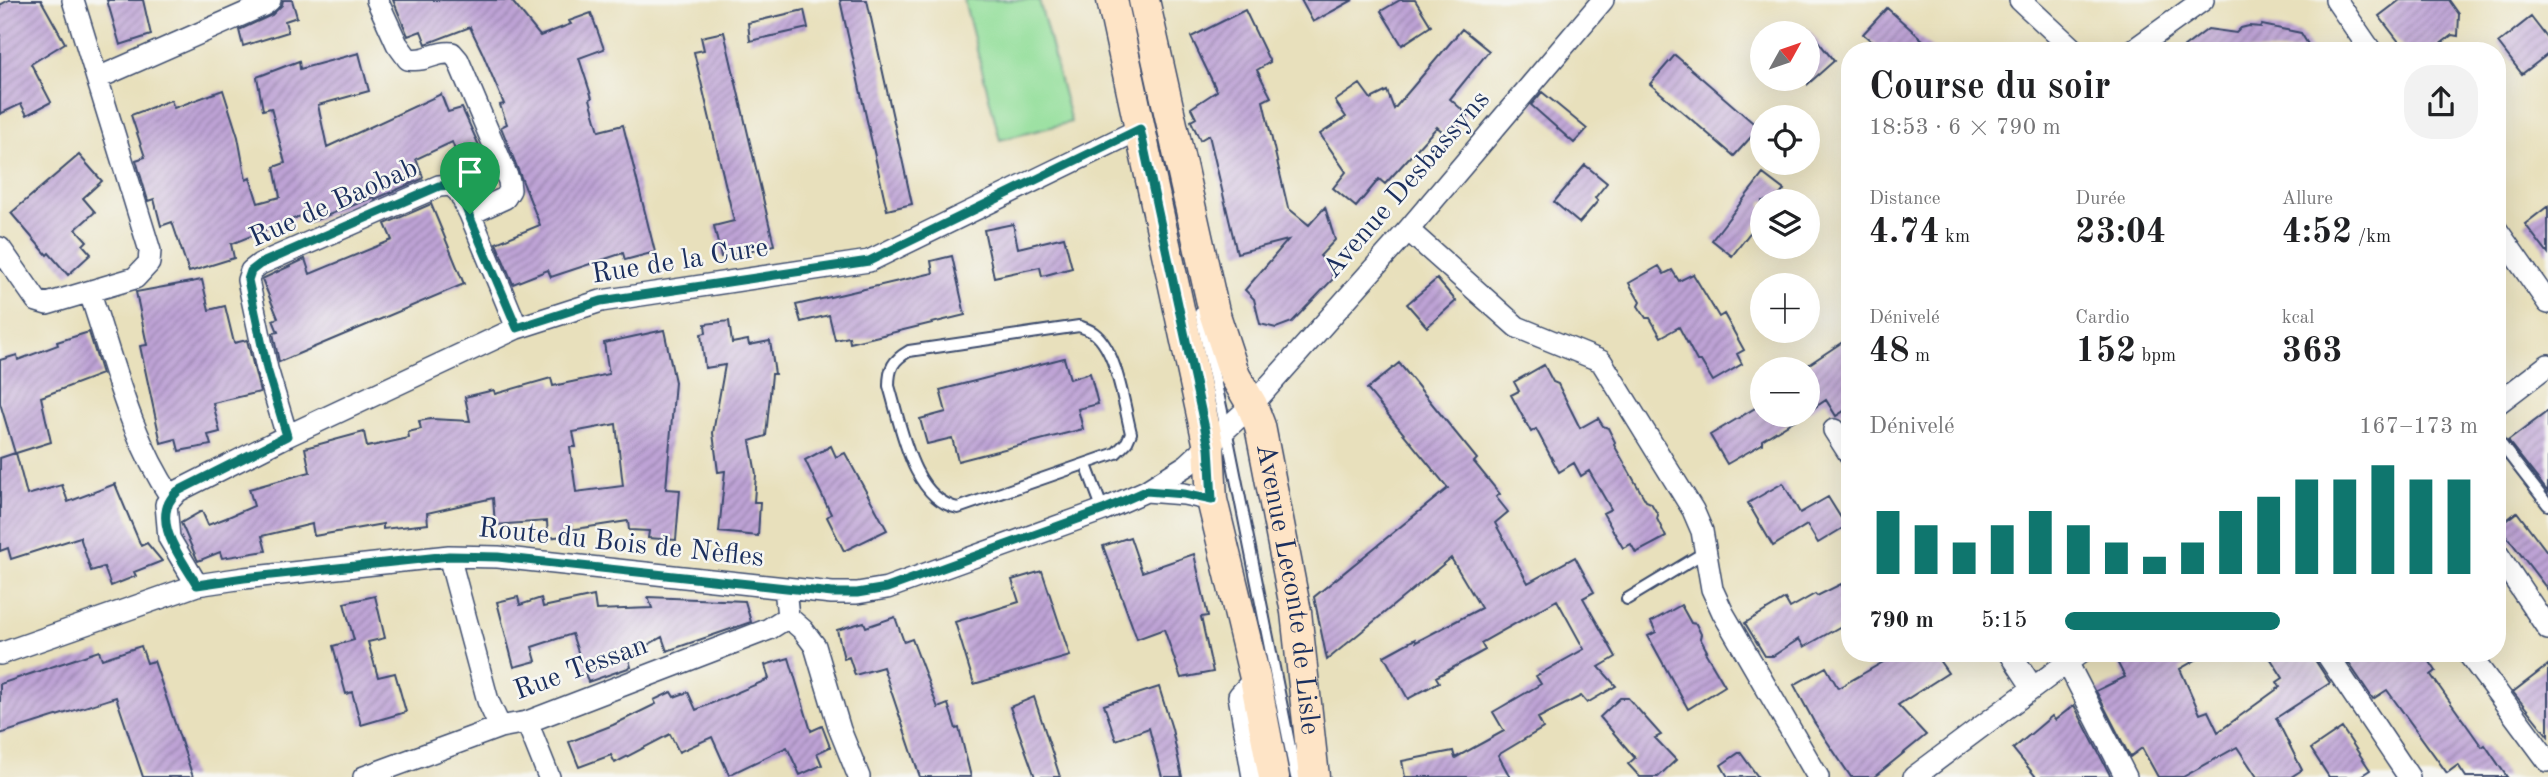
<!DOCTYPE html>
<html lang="fr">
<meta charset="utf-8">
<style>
body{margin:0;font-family:"Old Standard TT",serif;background:#f2f2f2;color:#202124;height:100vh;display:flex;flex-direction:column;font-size:26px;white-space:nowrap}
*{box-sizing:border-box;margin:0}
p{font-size:23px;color:#757577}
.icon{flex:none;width:38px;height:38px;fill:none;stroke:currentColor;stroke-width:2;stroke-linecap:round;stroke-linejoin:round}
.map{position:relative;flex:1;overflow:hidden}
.side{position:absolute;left:1841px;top:42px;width:665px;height:620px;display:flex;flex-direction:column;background:#fff;border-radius:28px;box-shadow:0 7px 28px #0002}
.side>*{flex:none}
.needle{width:46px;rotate:50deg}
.buttons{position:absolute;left:1750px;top:21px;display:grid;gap:14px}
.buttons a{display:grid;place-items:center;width:70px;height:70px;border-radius:50%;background:#fff;box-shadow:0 7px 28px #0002;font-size:35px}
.pin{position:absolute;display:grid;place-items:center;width:60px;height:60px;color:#fff;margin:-72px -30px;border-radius:50% 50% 50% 0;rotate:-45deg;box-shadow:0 0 7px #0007}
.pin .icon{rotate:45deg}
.round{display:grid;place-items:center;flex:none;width:74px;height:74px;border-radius:28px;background:#f2f2f2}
.summary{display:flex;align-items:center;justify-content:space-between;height:119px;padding:0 28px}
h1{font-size:38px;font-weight:700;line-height:52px}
.stats{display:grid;grid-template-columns:repeat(3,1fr);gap:10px;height:119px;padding:7px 28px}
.stats div{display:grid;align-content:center}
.stats b{font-size:35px;font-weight:700}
.stats small{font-size:19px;font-weight:400}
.stats p{font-size:19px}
.chart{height:196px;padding:14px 28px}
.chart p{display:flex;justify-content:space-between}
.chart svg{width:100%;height:126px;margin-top:7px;stroke:#0f766e;stroke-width:6}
ul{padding:0 28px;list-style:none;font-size:23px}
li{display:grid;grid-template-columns:112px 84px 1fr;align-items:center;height:52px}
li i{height:18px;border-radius:9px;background:#0f766e}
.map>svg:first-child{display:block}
.green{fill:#94df9b;stroke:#58877c;stroke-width:2}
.building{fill:url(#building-hatch);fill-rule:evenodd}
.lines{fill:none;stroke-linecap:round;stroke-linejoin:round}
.lane-casing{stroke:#3a4a6c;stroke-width:14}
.street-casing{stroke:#3a4a6c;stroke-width:24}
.secondary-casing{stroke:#3a4a6c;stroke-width:33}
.lane{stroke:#fff;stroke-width:10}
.street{stroke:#fff;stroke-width:21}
.secondary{stroke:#fee4c6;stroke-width:30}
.route-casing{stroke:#fff;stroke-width:14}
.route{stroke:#0f766e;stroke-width:9}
.labels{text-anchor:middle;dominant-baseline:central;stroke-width:5;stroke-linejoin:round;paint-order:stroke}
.street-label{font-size:28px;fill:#1b2f5e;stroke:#f6f6f2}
</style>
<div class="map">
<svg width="2548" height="777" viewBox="0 0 2548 777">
<defs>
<pattern id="building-hatch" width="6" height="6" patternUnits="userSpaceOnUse" patternTransform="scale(1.75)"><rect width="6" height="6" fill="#bea3d5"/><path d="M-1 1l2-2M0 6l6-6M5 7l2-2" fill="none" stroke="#9a85b0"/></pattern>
</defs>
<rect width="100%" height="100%" fill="#f6f6f2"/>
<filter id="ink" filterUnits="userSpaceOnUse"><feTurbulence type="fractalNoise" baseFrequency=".0143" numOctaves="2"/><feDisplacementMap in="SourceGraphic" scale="14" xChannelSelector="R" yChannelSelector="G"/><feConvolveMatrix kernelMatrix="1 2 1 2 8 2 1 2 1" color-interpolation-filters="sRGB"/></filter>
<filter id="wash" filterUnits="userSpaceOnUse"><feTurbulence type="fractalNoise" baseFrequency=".00686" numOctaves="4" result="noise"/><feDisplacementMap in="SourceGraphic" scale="28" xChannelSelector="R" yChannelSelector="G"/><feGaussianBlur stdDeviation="1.57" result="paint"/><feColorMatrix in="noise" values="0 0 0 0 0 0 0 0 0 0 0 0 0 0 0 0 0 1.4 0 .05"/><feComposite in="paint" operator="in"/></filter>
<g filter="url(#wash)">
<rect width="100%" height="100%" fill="#e8e0bc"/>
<path class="green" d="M 964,0 L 1039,0 L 1071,122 L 1000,140 Z"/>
<g id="blocks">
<path class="building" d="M 9,0 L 41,0 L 65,43 L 31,64 L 51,102 L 27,115 L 21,104 L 0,114 L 0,5 Z
M 107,0 L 143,0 L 151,35 L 120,45 Z
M 283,0 L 292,0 L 297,17 L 285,21 L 288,32 L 243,46 L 239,30 L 272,15 L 282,5 Z
M 393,0 L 511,0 L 540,36 L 571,24 L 569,21 L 591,13 L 604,49 L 579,58 L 592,98 L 590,99 L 599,131 L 623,125 L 655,252 L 625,260 L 623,253 L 551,277 L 548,270 L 513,284 L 496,243 L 540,225 L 501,127 L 507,124 L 500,105 L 504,104 L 482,52 L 470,27 L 426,44 L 421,31 L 408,36 Z
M 840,0 L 867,0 L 912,204 L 887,210 Z
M 1301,0 L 1353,0 L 1313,22 Z
M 1400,0 L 1415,0 L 1431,26 L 1402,45 L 1381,11 Z
M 2400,0 L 2449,0 L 2459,14 L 2458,36 L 2452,35 L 2431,51 L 2406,51 L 2379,16 Z
M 1887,8 L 1935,51 L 1883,51 L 1863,34 Z
M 804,10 L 808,28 L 750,41 L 748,23 Z
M 1245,10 L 1270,62 L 1257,70 L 1271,97 L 1263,101 L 1288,208 L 1309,225 L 1325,207 L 1335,240 L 1320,256 L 1330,265 L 1333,279 L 1292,322 L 1276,328 L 1260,324 L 1254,299 L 1245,290 L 1288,240 L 1237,253 L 1209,135 L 1200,140 L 1191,121 L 1196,118 L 1191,108 L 1217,91 L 1191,37 Z
M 2531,17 L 2548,39 L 2548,54 L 2522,74 L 2498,43 Z
M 2262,25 L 2301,33 L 2312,51 L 2179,51 L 2208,29 L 2236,33 L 2241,28 L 2249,26 L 2261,27 Z
M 1462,29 L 1489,51 L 1450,99 L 1468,115 L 1449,137 L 1437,127 L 1385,184 L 1379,179 L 1356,207 L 1333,188 L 1346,172 L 1320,134 L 1346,117 L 1335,101 L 1360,84 L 1371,99 L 1387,91 L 1394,109 Z
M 1808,29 L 1834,61 L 1808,84 Z
M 724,32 L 774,245 L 721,257 L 714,226 L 734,221 L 694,52 L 704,50 L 701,37 Z
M 359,53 L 369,91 L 318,105 L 327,147 L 441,94 L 448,112 L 462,108 L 486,161 L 463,171 L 452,142 L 416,159 L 423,177 L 422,179 L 375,199 L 374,197 L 311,222 L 308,213 L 231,244 L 234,258 L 189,272 L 172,222 L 161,226 L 154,199 L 148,201 L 136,160 L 145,157 L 131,115 L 171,100 L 174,108 L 223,90 L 238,137 L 246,180 L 250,178 L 258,203 L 280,197 L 274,167 L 285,163 L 271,108 L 263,110 L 257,77 L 299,61 L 300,69 Z
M 1675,55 L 1759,128 L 1734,156 L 1650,84 Z
M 1542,92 L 1587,129 L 1574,143 L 1531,105 Z
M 79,155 L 102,181 L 83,198 L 95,212 L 76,229 L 87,241 L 83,245 L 91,254 L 68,275 L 49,253 L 47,255 L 11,213 Z
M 1585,165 L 1607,183 L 1595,198 L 1598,201 L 1579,223 L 1554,202 Z
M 1763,174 L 1784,190 L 1775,201 L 1762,201 L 1762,217 L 1732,256 L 1712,240 Z
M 431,204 L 464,284 L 279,362 L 273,333 L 278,332 L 273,320 L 278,318 L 262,279 L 305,259 L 310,274 L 392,240 L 385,224 Z
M 2548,206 L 2548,254 L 2525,224 Z
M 1013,224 L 1018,248 L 1064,237 L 1072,268 L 1042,276 L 1040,267 L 994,277 L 984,230 Z
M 952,256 L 965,315 L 850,343 L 849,337 L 835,340 L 829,315 L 801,322 L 796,305 L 933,273 L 931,261 Z
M 1659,266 L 1664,274 L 1672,270 L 1679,281 L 1693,274 L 1719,317 L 1724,314 L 1744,350 L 1737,354 L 1742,364 L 1713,381 L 1701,361 L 1697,361 L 1679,327 L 1661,337 L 1650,318 L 1646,318 L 1638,306 L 1640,302 L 1629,283 Z
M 1437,279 L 1456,301 L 1427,327 L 1407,304 Z
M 202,280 L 209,310 L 225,306 L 234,343 L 247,340 L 260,392 L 213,403 L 220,432 L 208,435 L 211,445 L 179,451 L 176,439 L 161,443 L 140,346 L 147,345 L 136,292 Z
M 729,321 L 732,343 L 748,340 L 749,345 L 770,341 L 775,374 L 772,374 L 766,436 L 750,441 L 756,474 L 754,502 L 760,502 L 758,536 L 719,532 L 725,471 L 718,472 L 713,433 L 725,365 L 705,368 L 701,334 L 706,333 L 705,324 Z
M 664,330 L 675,382 L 666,489 L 680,490 L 676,540 L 648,538 L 649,531 L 629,530 L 628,521 L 569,530 L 570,535 L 548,538 L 547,521 L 495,525 L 493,498 L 427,513 L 428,524 L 383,529 L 383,524 L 314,536 L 312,524 L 262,536 L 266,551 L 222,558 L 220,552 L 198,561 L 197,559 L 181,523 L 202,511 L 208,525 L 226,518 L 254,506 L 249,489 L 310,472 L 305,448 L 364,432 L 367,447 L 409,438 L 408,432 L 421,429 L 419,421 L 431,419 L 470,421 L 465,397 L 494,390 L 495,394 L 551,378 L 553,386 L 609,374 L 604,343 ZM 616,424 L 623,486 L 576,492 L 570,447 L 576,447 L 573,432 Z
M 89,332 L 102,374 L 41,397 L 51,442 L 16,453 L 27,495 L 62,485 L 68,502 L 115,484 L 141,546 L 147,543 L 162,561 L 134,572 L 136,576 L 111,586 L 104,567 L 91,571 L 80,537 L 11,559 L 8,548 L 0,551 L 0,458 L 15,453 L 0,403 L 0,360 L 17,355 L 18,360 L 58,345 L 57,342 Z
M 1850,337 L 1850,407 L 1836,416 L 1826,400 L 1808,412 L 1808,365 Z
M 1064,358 L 1070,379 L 1090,373 L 1098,404 L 1078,409 L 1083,429 L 958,461 L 952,438 L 927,444 L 920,419 L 946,412 L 940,390 Z
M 1399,363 L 1477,459 L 1474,462 L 1500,494 L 1496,497 L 1508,512 L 1495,523 L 1528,583 L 1575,557 L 1594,592 L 1583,598 L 1616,657 L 1599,667 L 1616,686 L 1587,703 L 1581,696 L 1538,718 L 1543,728 L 1498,755 L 1510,777 L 1405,777 L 1402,761 L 1453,751 L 1455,758 L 1504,731 L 1493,712 L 1541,684 L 1536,676 L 1584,649 L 1557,600 L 1481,643 L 1485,650 L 1436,677 L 1439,682 L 1408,699 L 1384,656 L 1415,639 L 1416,642 L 1481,608 L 1451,558 L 1327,660 L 1314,597 L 1448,488 L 1367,389 Z
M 1544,365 L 1553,382 L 1558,384 L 1580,428 L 1598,418 L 1603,426 L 1608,428 L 1615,442 L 1614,445 L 1635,482 L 1646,501 L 1651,503 L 1658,515 L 1657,519 L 1666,537 L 1636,553 L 1631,544 L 1623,548 L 1603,513 L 1611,509 L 1589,471 L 1581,476 L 1574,463 L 1559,472 L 1536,429 L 1531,432 L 1511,395 L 1519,391 L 1514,382 Z
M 1762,404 L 1762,415 L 1803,415 L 1762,440 L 1762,444 L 1727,464 L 1710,435 Z
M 2548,411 L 2548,492 L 2508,441 Z
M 831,446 L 836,457 L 845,453 L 887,530 L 844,551 L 827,517 L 831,514 L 805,460 Z
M 1783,483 L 1800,513 L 1828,497 L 1846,526 L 1818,543 L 1807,525 L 1773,546 L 1748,503 Z
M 2517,512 L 2548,553 L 2548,590 L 2499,526 Z
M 1130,537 L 1142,572 L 1194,554 L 1208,616 L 1201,617 L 1213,672 L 1181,678 L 1164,629 L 1137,639 L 1103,546 Z
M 1042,571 L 1070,656 L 974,684 L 955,622 L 1019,602 L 1012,580 Z
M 1841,584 L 1850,600 L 1850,621 L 1804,647 L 1799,639 L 1773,656 L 1765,656 L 1745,623 L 1785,599 L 1790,608 L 1815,594 L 1817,596 Z
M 375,596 L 385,638 L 368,642 L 378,677 L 395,673 L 406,712 L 361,725 L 352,692 L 346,694 L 333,646 L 354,640 L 344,603 Z
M 594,596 L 596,610 L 652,608 L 648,597 L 745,601 L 751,622 L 667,651 L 662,637 L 628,656 L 631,667 L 588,682 L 572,634 L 532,647 L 536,661 L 514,667 L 497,602 L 518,597 L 520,605 L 541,598 L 543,607 Z
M 1681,605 L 1691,623 L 1696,624 L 1701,634 L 1700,638 L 1707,651 L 1705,652 L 1725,686 L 1688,709 L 1648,636 L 1656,632 L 1651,622 Z
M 895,617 L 904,642 L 912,639 L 938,708 L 948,704 L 956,729 L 959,728 L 971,777 L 920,777 L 883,667 L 855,675 L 849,657 L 844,659 L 837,630 L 864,622 L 866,627 Z
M 141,646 L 147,663 L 154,661 L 193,777 L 143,777 L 116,697 L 0,734 L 0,684 L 99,651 L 102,659 Z
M 1899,653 L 1934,653 L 1948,673 L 1898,705 L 1926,735 L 1874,777 L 1851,777 L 1814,722 L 1794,685 L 1826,667 L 1838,688 Z
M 2125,653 L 2140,653 L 2144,658 L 2154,653 L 2208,653 L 2180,669 L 2200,714 L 2208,711 L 2218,732 L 2280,687 L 2277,682 L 2283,678 L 2267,653 L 2313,653 L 2315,660 L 2330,683 L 2276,718 L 2302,770 L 2291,777 L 2257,777 L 2237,747 L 2183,777 L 2158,777 L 2142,748 L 2130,757 L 2096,691 L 2125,677 L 2115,658 Z
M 2342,653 L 2424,653 L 2436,671 L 2431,675 L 2482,747 L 2485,745 L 2507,777 L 2466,777 L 2458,765 L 2447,773 L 2387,690 L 2373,699 Z
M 789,658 L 811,731 L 822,726 L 830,747 L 817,753 L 822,765 L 800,775 L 787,747 L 729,775 L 712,737 L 679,752 L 670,734 L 615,763 L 611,755 L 579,767 L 569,742 L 613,725 L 656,704 L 654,700 L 671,692 L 674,697 L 688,692 L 696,710 L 769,679 L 765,665 Z
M 2548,665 L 2548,736 L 2513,692 Z
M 1159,687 L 1172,729 L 1182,777 L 1162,777 L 1149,728 L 1116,740 L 1104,705 Z
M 1034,697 L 1053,755 L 1060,777 L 1035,777 L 1010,707 Z
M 1620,698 L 1628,698 L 1661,735 L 1655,738 L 1676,760 L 1658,777 L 1640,777 L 1628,764 L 1635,758 L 1600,717 Z
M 2074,705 L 2111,777 L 2036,777 L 2013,749 L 2052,716 L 2055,720 Z
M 2342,728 L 2370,770 L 2359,777 L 2329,777 L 2311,749 Z
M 1740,752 L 1758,777 L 1728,777 L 1721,765 Z"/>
</g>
</g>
<g filter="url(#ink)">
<use href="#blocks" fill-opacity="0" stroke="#3a4a6c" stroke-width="2"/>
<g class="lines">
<g class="lane-casing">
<path id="lane" d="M 1200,313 L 1226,429 L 1296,777
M 1079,326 C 1084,328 1090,330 1094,333 C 1117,350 1124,406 1131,433 L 1127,442 L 1116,453 L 958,508 C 912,499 901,425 889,386 C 889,368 893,360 909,351 Z
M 2497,439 L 2548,505
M 1086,465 L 1103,510
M 1627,599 L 1705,552"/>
</g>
<g class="street-casing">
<path id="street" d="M 377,0 L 397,44 L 408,59 C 429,62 434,51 452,53 L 458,60 L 509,181 L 510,190 L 505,198 L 470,214
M 2020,0 L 2075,51
M 2336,0 L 2371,51
M 2132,51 L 2203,0
M 98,78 L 264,5 L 270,0
M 1408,230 L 1517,327 L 1601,361 L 1693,510 L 1702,531 L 1712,589 L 1723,613 L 1818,777
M 2497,230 L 2548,303
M 0,248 L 37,301 L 47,304 L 135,278 L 149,263 L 150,251 L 73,0
M 90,293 C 113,361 130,437 171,497
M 2497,404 L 2548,365
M 1834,430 L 1850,455
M 287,436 L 267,369 L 248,280 L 251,271 L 260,264 L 439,186 L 451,185 L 459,192 L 470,214 L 517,328
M 1146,491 L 1184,494 L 1212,500
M 2497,553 L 2548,629
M 449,556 L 488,701 L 500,727
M 197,585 L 169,538 L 166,504 L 178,491 L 287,436 L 517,328 L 601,301 L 869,261 L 1140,129
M 788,617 L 803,630 L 815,646 L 840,730 L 859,777
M 2010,653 L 2033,688
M 2326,653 L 2409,777
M 2468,653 L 2548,761
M 0,654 L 197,585 L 244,578 L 449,556 L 498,557 L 832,593 L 857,593 L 887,588 L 1103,510 L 1146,491 L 1187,465 L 1252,405 L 1408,230 L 1603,0
M 2067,662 L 2126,777
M 527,722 L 549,777
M 364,777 L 500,727 L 527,722 L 769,629 L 788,617 L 785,588
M 1253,777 L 1239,696 L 1255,678
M 1914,777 L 2080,653"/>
</g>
<g class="secondary-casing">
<g id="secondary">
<path d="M 1112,0 L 1209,447 L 1212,500 L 1255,678 L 1274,777"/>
<path id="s1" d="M 1144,0 L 1214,312 L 1235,376 L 1252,405 L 1260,426 L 1296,612 L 1314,777"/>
</g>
</g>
<use href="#lane" class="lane"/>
<use href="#street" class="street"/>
<use href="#secondary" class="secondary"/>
</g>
</g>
<g class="lines" filter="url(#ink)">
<g class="route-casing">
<path id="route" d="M 1140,129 L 1209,447 L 1212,500 L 1184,494 L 1146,491 L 1103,510 L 887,588 L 857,593 L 832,593 L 498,557 L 449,556 L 244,578 L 197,585 C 182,559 147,518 178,491 L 287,436 L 267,369 L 248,280 L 251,271 L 260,264 L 439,186 L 451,185 L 459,192 L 517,328 L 601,301 L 869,261 Z"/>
</g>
<use href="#route" class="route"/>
</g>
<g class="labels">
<g class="street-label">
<text transform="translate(1407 185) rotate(-49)">Avenue Desbassyns</text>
<text transform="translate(334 204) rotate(-24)">Rue de Baobab</text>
<text transform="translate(680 262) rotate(-9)">Rue de la Cure</text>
<text transform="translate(621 544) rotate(6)">Route du Bois de Nèfles</text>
<text stroke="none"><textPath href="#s1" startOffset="609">Avenue Leconte de Lisle</textPath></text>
<text transform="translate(581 669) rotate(-20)">Rue Tessan</text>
</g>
</g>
</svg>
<div class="buttons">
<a><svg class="needle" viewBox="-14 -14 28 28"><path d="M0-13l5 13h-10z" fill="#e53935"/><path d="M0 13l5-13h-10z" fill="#757577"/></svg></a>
<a><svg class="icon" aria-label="locate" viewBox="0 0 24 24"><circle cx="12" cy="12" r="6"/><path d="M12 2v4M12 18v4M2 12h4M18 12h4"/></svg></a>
<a><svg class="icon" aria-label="layers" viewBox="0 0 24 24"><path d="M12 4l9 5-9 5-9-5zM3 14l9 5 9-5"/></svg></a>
<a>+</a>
<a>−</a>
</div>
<div class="pin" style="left:470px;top:214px;background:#1e9e55"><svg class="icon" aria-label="arrive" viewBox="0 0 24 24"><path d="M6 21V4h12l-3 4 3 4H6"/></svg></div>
<section class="side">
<div class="summary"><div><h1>Course du soir</h1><p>18:53 · 6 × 790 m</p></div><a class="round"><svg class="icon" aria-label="share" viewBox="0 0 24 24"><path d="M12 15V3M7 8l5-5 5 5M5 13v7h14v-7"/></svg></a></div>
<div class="stats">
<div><p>Distance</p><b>4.74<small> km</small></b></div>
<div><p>Durée</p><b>23:04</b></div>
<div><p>Allure</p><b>4:52<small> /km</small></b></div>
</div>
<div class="stats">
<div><p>Dénivelé</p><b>48<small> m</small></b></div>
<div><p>Cardio</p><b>152<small> bpm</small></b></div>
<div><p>kcal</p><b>363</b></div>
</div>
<div class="chart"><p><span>Dénivelé</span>167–173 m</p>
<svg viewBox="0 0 160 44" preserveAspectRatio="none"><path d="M5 44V22M15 44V27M25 44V33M35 44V27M45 44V22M55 44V27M65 44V33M75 44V38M85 44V33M95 44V22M105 44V17M115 44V11M125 44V11M135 44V6M145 44V11M155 44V11"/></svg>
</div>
<ul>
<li><b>790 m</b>5:15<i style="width:52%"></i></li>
</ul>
</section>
</div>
